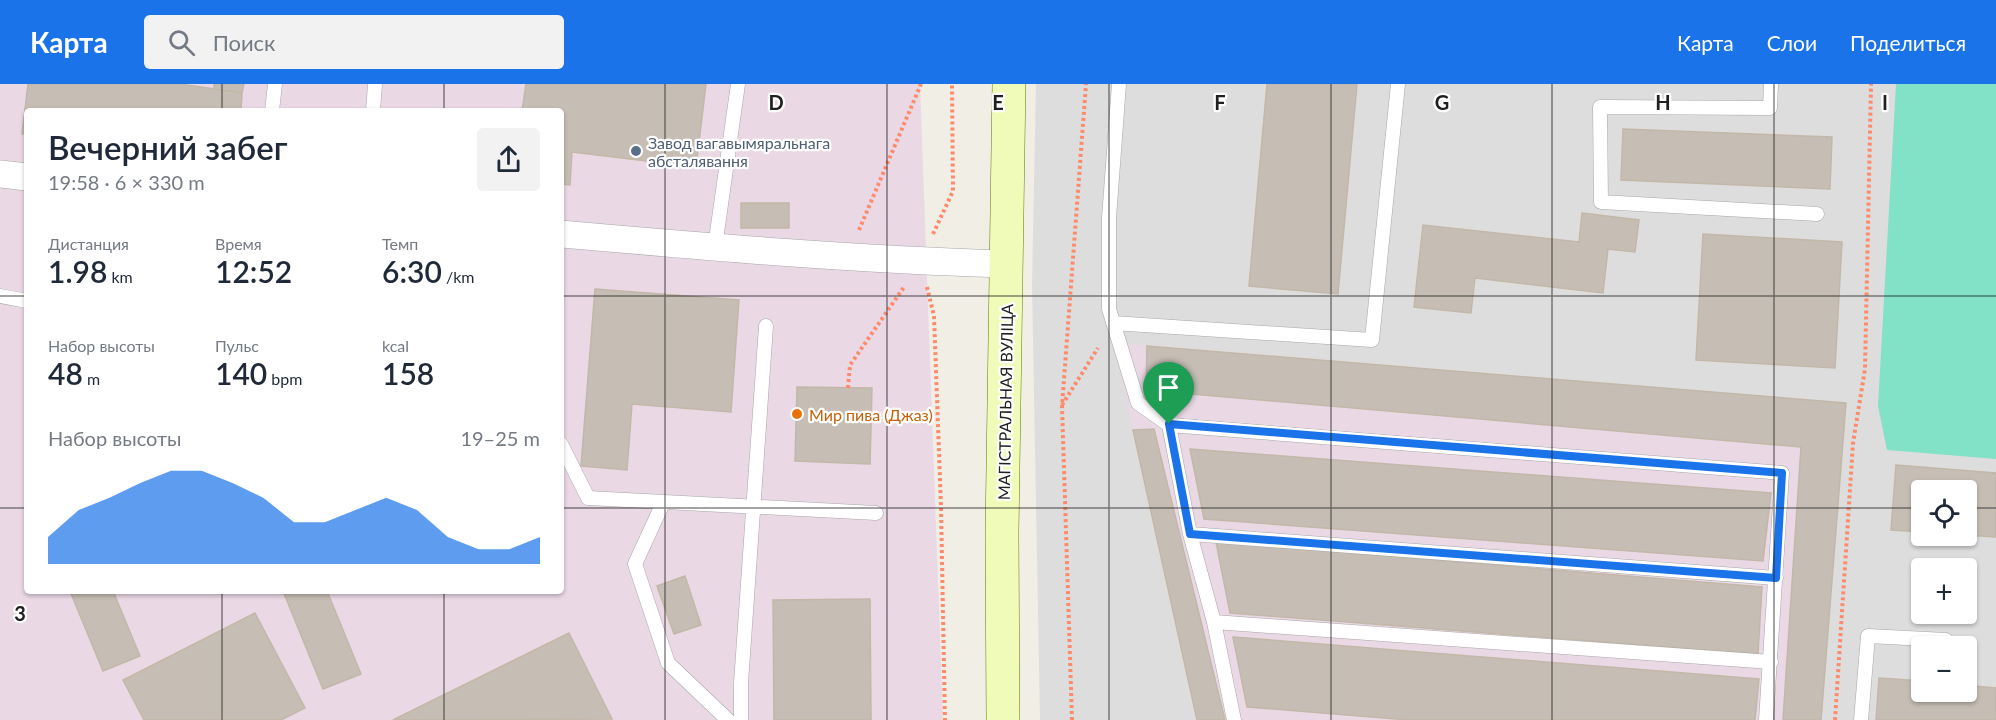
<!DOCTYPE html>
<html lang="ru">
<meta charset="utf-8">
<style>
body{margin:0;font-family:Lato,sans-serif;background:#f2f2f3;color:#1f2937;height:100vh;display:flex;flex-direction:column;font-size:22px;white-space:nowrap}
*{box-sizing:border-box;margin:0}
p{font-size:20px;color:#747a83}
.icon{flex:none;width:33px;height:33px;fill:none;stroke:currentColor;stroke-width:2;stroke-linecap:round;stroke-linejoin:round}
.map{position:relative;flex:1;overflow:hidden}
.side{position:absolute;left:24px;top:24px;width:540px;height:486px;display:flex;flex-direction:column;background:#fff;border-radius:6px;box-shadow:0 2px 4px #0004}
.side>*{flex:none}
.fabs{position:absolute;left:1911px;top:396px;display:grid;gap:12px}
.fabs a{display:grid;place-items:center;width:66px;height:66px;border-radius:6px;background:#fff;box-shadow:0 2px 4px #0004;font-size:30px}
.pin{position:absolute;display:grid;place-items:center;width:51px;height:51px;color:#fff;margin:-62px -26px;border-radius:50% 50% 50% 0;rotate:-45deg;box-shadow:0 0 6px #0007}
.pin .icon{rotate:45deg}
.round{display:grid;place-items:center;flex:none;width:63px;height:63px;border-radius:6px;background:#f2f2f3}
.headline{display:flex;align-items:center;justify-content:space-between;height:102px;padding:0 24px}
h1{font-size:33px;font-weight:600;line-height:45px}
.metrics{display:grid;grid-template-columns:repeat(3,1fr);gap:9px;height:102px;padding:6px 24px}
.metrics div{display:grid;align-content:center}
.metrics b{font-size:30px;font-weight:600}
.metrics small{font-size:16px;font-weight:400}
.metrics p{font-size:16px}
.chart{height:168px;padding:12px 24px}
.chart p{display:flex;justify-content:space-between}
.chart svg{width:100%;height:108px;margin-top:6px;fill:#1a73e8;opacity:.7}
header{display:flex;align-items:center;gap:36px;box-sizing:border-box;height:84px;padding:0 30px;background:#1a73e8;color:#fff}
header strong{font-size:28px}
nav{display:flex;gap:33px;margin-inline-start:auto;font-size:21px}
.search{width:420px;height:54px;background:#f2f2f3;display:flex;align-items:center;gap:15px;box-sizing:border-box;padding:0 21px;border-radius:6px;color:#747a83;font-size:22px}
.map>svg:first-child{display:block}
.residential{fill:#dedddd;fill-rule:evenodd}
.industrial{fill:#ead8e5;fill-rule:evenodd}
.pitch{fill:#82e2c7}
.building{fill:#c6beb5;stroke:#c3b7a8;stroke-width:1.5}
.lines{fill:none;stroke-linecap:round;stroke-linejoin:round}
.service-casing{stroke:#a7a7a7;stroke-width:15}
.minor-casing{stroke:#a7a7a7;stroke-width:28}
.secondary-casing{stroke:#617c02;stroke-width:34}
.path{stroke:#fe8a6a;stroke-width:4;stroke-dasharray:3 3;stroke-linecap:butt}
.service{stroke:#fff;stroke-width:14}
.minor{stroke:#fff;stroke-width:27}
.secondary{stroke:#f1fbb9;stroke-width:33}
.route-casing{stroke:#fff;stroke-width:12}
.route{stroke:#1a73e8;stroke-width:8}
.grid{fill:none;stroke:#202020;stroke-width:1.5;stroke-opacity:0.55}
.service-dot{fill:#5c6f8a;stroke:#fff;stroke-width:2}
.food-dot{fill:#e8710a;stroke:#fff;stroke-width:2}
.labels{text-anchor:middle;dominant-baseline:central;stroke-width:4.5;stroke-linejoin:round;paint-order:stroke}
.service-label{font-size:16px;fill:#4e5e75;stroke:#fff;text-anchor:start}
.street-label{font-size:16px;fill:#202020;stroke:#fff}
.food-label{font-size:16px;fill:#c56008;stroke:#fff;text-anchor:start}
.grid-label{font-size:20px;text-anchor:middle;font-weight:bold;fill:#202020;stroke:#fff;stroke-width:4.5;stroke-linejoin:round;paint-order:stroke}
</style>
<header>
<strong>Карта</strong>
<div class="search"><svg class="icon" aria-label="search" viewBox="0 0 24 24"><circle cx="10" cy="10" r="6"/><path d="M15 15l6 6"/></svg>Поиск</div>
<nav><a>Карта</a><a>Слои</a><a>Поделиться</a></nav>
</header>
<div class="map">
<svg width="1996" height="636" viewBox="0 0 1996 636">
<rect width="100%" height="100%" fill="#f1eee6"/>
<path class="residential" d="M 1036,0 L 1996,0 L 1996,636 L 1040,636 L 1032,200 ZM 1922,406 L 1966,406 L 1966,452 L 1922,452 ZM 1922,484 L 1966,484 L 1966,530 L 1922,530 ZM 1922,562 L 1966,562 L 1966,608 L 1922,608 Z"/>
<path class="industrial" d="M 0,0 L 920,0 L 943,636 L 0,636 ZM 27,27 L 561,27 L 561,507 L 27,507 Z
M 1114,259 L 1846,319 L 1821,636 L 1197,636 Z"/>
<path class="pitch" d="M 1896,0 L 1996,0 L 1996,375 L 1887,366 L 1878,322 Z"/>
<path class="building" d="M 28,0 L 180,0 L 242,9 L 241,27 L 27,27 L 27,50 L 22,50 Z
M 214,0 L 244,0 L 242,9 L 214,5 Z
M 526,0 L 706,0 L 696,83 L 572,68 L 570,101 L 561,100 L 561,27 L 522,27 Z
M 1267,0 L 1357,0 L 1338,210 L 1249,202 Z
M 1623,45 L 1832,53 L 1830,105 L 1621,96 Z
M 741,119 L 789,119 L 789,144 L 741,144 Z
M 1582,129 L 1639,136 L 1635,168 L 1608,165 L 1603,209 L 1475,194 L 1471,229 L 1414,223 L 1423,141 L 1579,158 Z
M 1703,150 L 1842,158 L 1835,284 L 1696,276 Z
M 595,205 L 739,216 L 731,328 L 632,320 L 627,386 L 581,382 Z
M 1147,262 L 1846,319 L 1821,636 L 1783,636 L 1801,363 L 1146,306 Z
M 797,303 L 872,304 L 870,380 L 795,377 Z
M 1154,345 L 1225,636 L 1197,636 L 1133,346 Z
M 1190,365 L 1771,409 L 1763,477 L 1204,435 Z
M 1896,381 L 1996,389 L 1996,453 L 1966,451 L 1966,406 L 1922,406 L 1922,448 L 1891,446 Z
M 1216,458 L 1762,503 L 1758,570 L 1230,529 Z
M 685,492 L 701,541 L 674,550 L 657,502 Z
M 70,507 L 113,507 L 140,572 L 103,587 Z
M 283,507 L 327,507 L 361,590 L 323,605 Z
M 870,515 L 871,636 L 774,636 L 773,516 Z
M 255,529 L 305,624 L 281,636 L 144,636 L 123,596 Z
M 569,549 L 612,635 L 393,636 Z
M 1233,553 L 1759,595 L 1755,636 L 1409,636 L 1247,623 Z
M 1879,594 L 1922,597 L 1922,608 L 1966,608 L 1966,601 L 1996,604 L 1996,636 L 1876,636 Z"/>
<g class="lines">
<g class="service-casing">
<path id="service" d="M 1119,0 L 1109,134 L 1109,225 L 1138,319 L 1169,341 L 1782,389 L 1766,636
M 1771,0 L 1770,24 L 1600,23 L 1601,118 L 1817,130
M 272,27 L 275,0
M 373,27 L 375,0
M 715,163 L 738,0
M 0,212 L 27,217
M 1113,239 L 1372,256 L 1398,0
M 1169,341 L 1190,450 L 1214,538 L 1234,636
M 561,360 L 588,414 L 876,429
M 663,419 L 635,480 L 668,579 L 728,636
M 1190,450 L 1776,494
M 1214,538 L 1771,578
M 741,636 L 741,599 L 766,242
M 1861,636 L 1868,552 L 1946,556"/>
</g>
<g class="minor-casing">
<path id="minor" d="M 0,90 L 27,93
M 561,150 C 710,163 858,176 1007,180"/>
</g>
<g class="secondary-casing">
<path id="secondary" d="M 1003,636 L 1002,448 L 1009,0"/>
</g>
<path class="path" d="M 859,146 L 921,0
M 933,150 L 953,107 L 952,0
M 927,203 L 934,232 L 941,423 L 945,636
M 848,304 L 850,281 L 904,203
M 1062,321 L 1098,264
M 1072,636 L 1062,322 L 1086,0
M 1835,636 L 1853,359 L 1865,285 L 1871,0"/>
<use href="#service" class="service"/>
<use href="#minor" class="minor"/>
<use href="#secondary" class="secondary"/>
</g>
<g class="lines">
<g class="route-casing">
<path id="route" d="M 1169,340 L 1782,389 L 1776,494 L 1190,450 Z"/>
</g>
<use href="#route" class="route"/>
</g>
<path class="grid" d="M 222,0 L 222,27M 444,0 L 444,27M 665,0 L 665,636M 887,0 L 887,636M 1109,0 L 1109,636M 1331,0 L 1331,636M 1552,0 L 1552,636M 1774,0 L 1774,636M 0,212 L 27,212M 561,212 L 1996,212M 0,424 L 27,424M 561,424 L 1922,424M 1966,424 L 1996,424M 222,507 L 222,636M 444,507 L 444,636"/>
<circle class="service-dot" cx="636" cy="67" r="6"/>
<circle class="food-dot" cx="797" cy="330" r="6"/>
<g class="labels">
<g class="service-label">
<text x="648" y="58">Завод вагавымяральнага<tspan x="648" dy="18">абсталявання</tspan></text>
</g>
<g class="street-label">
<text transform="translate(1005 318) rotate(-89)">МАГІСТРАЛЬНАЯ ВУЛІЦА</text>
</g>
<g class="food-label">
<text x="809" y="330">Мир пива (Джаз)</text>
</g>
</g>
<g class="grid-label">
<text x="776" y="26">D</text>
<text x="998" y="26">E</text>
<text x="1220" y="26">F</text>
<text x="1442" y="26">G</text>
<text x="1663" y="26">H</text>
<text x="1885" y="26">I</text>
<text x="20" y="537">3</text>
</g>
</svg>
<div class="fabs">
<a><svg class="icon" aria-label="locate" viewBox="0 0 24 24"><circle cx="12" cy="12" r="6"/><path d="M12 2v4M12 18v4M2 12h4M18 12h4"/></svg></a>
<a>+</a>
<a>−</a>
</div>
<div class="pin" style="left:1169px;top:340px;background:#1e9e55"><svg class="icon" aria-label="arrive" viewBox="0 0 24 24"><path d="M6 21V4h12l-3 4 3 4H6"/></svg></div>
<section class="side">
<div class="headline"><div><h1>Вечерний забег</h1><p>19:58 · 6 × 330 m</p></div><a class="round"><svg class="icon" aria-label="share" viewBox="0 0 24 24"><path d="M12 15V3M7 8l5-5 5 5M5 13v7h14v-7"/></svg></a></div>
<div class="metrics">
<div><p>Дистанция</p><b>1.98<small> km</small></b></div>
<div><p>Время</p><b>12:52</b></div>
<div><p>Темп</p><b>6:30<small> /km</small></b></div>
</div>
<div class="metrics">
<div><p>Набор высоты</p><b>48<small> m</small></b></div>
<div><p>Пульс</p><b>140<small> bpm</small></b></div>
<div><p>kcal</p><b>158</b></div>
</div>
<div class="chart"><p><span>Набор высоты</span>19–25 m</p>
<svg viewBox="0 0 160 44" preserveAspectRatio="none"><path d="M0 44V33L10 22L20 17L30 11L40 6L50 6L60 11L70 17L80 27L90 27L100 22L110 17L120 22L130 33L140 38L150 38L160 33V44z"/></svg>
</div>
</section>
</div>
